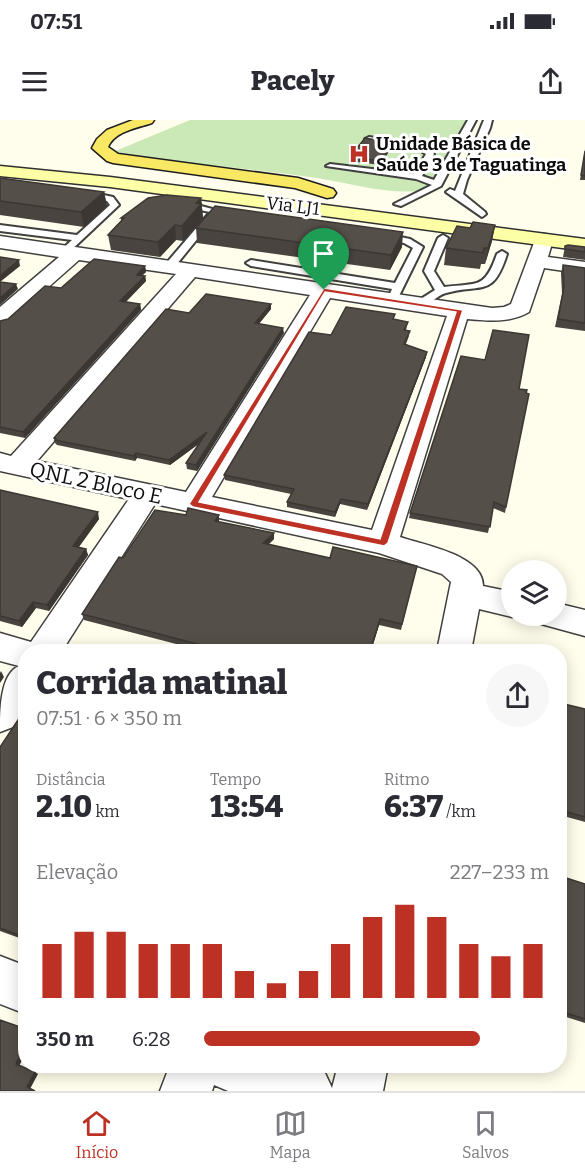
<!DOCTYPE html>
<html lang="pt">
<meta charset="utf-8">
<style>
body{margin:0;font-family:Bitter,serif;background:#f7f7f7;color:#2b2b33;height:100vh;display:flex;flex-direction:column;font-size:22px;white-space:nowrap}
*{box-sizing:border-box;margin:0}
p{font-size:20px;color:#7c7c81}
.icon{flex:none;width:33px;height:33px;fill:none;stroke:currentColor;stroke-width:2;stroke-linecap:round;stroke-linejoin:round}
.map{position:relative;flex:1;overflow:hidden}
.drawer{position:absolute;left:18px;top:524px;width:549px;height:429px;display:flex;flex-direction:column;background:#fff;border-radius:24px;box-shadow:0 3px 15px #0003}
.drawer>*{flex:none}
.fabs{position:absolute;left:501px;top:440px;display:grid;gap:12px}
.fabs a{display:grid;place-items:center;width:66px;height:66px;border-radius:50%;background:#fff;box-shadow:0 3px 15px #0003;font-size:30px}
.pin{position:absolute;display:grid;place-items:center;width:51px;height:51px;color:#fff;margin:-62px -26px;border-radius:50% 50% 50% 0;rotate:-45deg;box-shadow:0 0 6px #0007}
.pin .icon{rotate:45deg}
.round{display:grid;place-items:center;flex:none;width:63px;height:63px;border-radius:32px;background:#f7f7f7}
.overview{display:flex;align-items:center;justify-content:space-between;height:102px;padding:0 18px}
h1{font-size:33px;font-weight:800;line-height:45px}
.figures{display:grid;grid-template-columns:repeat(3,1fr);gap:9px;height:102px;padding:6px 18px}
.figures div{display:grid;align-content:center}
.figures b{font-size:30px;font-weight:800}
.figures small{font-size:16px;font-weight:400}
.figures p{font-size:16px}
.chart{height:168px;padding:12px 18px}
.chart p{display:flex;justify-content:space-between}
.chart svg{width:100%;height:108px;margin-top:6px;stroke:#bd3125;stroke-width:6}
ul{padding:0 18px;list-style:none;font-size:20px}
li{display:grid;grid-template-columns:96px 72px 1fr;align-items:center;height:45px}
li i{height:15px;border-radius:8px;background:#bd3125}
.status{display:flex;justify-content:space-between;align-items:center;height:42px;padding:0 30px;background:#fff;direction:ltr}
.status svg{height:16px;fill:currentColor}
header{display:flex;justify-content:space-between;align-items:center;height:78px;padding:0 18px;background:#fff;font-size:27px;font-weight:800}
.dock{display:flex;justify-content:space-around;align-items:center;height:84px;border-top:2px solid #e1e1e2;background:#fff;font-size:16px;color:#7c7c81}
.dock a{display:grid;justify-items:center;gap:3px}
.dock .active{color:#bd3125}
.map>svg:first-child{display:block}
.green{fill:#cae9b6}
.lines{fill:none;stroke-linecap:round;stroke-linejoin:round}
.service-casing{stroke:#404040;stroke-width:4}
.minor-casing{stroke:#404040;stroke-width:3}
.secondary-casing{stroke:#2f2f2f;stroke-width:3}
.primary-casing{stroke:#1e1e1e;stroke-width:3}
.service{fill:#fff;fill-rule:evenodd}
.minor{fill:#fff;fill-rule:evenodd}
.secondary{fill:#fdffa7;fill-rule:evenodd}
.primary{fill:#f9e863;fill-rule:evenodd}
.wall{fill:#49443f}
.shaded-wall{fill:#3c3733}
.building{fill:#554f49;stroke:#3c3733;stroke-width:1.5}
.route{fill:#bd3125;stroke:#fff;stroke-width:1.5;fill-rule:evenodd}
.labels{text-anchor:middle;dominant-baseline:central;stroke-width:6;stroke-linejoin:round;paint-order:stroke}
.far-poi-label{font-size:18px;font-weight:bold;fill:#0d0d0d;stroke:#fff;text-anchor:start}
.far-street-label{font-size:18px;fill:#0d0d0d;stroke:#fff}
.street-label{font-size:21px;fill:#0d0d0d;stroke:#fff}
</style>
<div class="status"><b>07:51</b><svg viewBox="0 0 49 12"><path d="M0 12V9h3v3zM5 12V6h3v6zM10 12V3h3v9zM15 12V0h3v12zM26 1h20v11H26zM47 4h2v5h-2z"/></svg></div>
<header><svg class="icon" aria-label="menu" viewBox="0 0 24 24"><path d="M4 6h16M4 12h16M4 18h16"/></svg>Pacely<svg class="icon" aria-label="share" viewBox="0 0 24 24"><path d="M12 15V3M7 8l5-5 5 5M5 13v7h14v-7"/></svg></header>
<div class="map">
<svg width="585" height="971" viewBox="0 0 585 971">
<rect width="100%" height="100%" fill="#fffeec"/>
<path class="green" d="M 190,0 L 467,0 L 475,1 L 431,69 C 393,77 355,64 317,58 C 256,49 194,44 133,37 L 113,32 Z"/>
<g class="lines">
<g class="service-casing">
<path id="service" d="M 468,0 L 476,0 L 441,66 L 401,86 L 394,84 L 432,65 L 416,59 L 326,46 L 330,44 L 414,54 L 426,34 L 416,28 L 366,21 L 365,19 L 369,17 L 417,24 L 431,28 L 434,34 L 422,56 L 434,60 Z
M 484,0 L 492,0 L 490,8 L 467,60 L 463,74 L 485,92 L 486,94 L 482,97 L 446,72 L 450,69 L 455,71 Z
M 85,71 L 113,77 L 119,85 L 67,134 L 59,132 L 72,120 L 0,111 L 0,105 L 77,115 L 110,85 L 107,81 L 82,76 L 81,74 Z
M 182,81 L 220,91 L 172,150 L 168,151 L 163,148 L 164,146 L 210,92 L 179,86 L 179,82 Z
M 381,113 L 410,119 L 423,127 L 397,180 L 392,183 L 387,180 L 392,169 L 251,146 L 246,143 L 251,140 L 395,163 L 413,128 L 404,123 L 378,118 L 376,116 Z
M 443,115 L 448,118 L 434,151 L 444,167 C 478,163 485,169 497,134 L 502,131 L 507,134 C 493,178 483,163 446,173 C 435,176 428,188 416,186 L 416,182 L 435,170 L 424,151 L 438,118 Z"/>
</g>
<g class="minor-casing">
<path id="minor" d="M 544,114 L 551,116 L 553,120 L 548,137 L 585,142 L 585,154 L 544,148 L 529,192 C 510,203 489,201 467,199 L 400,417 C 423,425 484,435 483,466 L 512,472 L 512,495 L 520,495 L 512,497 L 479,489 L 471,531 L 437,531 L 451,462 L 442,454 L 379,433 L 155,384 L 62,531 L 26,531 L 26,588 L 13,607 L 0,612 C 0,591 0,554 19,546 L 0,541 L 0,513 L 31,522 L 129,379 L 0,351 L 0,333 L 11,336 L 176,154 L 79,140 L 8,203 L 0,205 L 0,187 L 59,137 L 0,128 L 0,116 L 492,188 L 504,187 L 511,184 L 535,120 L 537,116 ZM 195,157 L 310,175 L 186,372 L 37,341 ZM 330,178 L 447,196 L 372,410 L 212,377 Z
M 556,483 L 585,490 L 585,516 L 541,504 L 536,495 L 556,495 Z
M 0,836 L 26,846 L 26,894 L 0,884 Z
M 170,945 L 307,945 L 325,953 L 332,968 L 338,945 L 388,945 L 383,971 L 228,971 L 214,965 L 212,971 L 160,971 Z"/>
</g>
<g class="secondary-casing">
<path id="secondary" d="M 0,46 L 110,57 L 585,119 L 585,131 L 110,67 L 0,56 Z"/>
</g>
<g class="primary-casing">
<path id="primary" d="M 133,0 L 154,0 L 152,3 C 137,8 115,11 108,27 L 118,34 L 298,58 L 333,69 L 336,73 L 333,77 L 327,78 L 295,68 L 113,43 L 107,41 L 92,28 L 97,19 L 107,10 Z"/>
</g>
<use href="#service" class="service"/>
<use href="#minor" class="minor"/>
<use href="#secondary" class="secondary"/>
<use href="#primary" class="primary"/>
</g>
<path class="wall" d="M 393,23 L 392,27 L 380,45 L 350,41 L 350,37 Z
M 585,29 L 585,60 L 580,60 Z
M 0,58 L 104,72 L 107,86 L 84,107 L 0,95 Z
M 201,78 L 203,98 L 183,121 L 176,120 L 160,137 L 111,130 L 108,115 L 121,101 L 121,98 Z
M 495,105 L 492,121 L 485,144 L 481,144 L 480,149 L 444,145 L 446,128 L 470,108 Z
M 196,108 L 402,127 L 390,150 L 197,123 Z
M 565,126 L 585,127 L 585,140 L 563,137 Z
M 563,145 L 585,148 L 585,211 L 555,207 L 562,174 L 561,153 Z
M 145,146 L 146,152 L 142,155 L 145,156 L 146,161 L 126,182 L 140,184 L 141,190 L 25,318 L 0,313 L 0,201 L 8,199 L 61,168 Z
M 271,184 L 271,189 L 259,204 L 284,213 L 197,351 L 187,349 L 186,343 L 200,323 L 170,345 L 137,338 L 135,341 L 57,325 L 55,323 L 54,318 L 189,193 Z
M 394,199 L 408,202 L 406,210 L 409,216 L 406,224 L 426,237 L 367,390 L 340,384 L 335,397 L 287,387 L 287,382 L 291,374 L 225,360 L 224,355 L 331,215 Z
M 519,269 L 506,387 L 505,393 L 493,388 L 488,413 L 409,398 L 410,393 Z
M 0,370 L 99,399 L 79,427 L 86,429 L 88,435 L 49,491 L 36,488 L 22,507 L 0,501 Z
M 219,401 L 219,402 L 274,419 L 268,425 L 330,438 L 417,446 L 401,510 L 379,505 L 371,531 L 203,531 L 84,500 L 82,494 L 123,438 Z
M 560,583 L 585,589 L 585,702 L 560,695 Z
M 26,588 L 26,833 L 20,828 L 25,820 L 0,811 L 0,627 Z
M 560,756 L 585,764 L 585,903 L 560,895 Z"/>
<path class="shaded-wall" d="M 393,23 L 392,27 L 380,45 L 381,41 Z
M 104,72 L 107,86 L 84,107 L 81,92 Z
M 201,78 L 203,98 L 183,121 L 182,106 L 196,83 Z
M 175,105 L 176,120 L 160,137 L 158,122 Z
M 495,105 L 492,121 L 485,144 L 488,128 Z
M 403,112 L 402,127 L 390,150 L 391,135 Z
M 19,140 L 20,146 L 0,162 L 0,156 Z
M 145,146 L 146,152 L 138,160 L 137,155 Z
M 145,156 L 146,161 L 121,186 L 120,181 Z
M 16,164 L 18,169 L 0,185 L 0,178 Z
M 140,184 L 141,190 L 25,318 L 23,312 Z
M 271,184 L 271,189 L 255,208 L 255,203 Z
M 283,208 L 284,213 L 197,351 L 196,345 Z
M 427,232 L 426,237 L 367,390 L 368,384 Z
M 207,312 L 208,317 L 170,345 L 169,340 Z
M 136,333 L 137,338 L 135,341 L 134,336 Z
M 341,379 L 340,384 L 335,397 L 335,392 Z
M 98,392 L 99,399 L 75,432 L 73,426 Z
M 219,395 L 219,401 L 215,407 L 215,401 Z
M 274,413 L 274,419 L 263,429 L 263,423 Z
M 86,429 L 88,435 L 49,491 L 47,485 Z
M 33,482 L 36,488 L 22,507 L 19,501 Z
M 380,499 L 379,505 L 371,531 L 370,531 Z
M 1,551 L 4,557 L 0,563 L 0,553 Z
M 26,924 L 26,933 L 19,946 L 16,944 Z
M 35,952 L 38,954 L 30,969 L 27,967 Z"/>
<path class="building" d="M 365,18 L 393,23 L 381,41 L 350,37 Z
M 585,31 L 585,56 L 581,55 Z
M 0,58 L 104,72 L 81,92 L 0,81 Z
M 167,75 L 201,78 L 196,83 L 201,84 L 182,106 L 175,105 L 158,122 L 108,115 L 124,98 L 121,98 L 148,78 Z
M 215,86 L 403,112 L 391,135 L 196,108 Z
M 473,102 L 495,105 L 488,128 L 484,128 L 483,133 L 446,128 L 457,106 L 470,108 Z
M 568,125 L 585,127 L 585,132 L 565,129 L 565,126 Z
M 0,137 L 19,140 L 0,156 Z
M 94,139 L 145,146 L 137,155 L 145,156 L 120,181 L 140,184 L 23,312 L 0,307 L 0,201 L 8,199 L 45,166 L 61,168 Z
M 563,145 L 585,148 L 585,203 L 558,199 L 564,167 Z
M 0,162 L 16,164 L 0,178 Z
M 206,174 L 271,184 L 255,203 L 283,208 L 196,345 L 186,343 L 207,312 L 169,340 L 136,333 L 134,336 L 55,320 L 56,319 L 54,318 L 166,189 L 189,193 Z
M 346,187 L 395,194 L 393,199 L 408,202 L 404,210 L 410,211 L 404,224 L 427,232 L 368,384 L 341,379 L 335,392 L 287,382 L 294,369 L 224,355 L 309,212 L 331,215 Z
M 493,210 L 529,215 L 519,269 L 527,270 L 526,273 L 529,274 L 506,387 L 494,382 L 490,407 L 410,393 L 461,236 L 485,240 Z
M 0,370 L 98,392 L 73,426 L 86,429 L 47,485 L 33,482 L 19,501 L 0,496 Z
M 188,388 L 219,395 L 215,401 L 274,413 L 263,423 L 330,438 L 333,427 L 417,446 L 402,504 L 380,499 L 370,531 L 224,531 L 82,494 L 119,437 L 123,438 L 155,390 L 186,395 Z
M 560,583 L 585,589 L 585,697 L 560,690 Z
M 26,588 L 26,818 L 0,808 L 0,627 Z
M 560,756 L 585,764 L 585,899 L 560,891 Z
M 26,819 L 26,831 L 20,828 Z
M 0,900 L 26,909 L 26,924 L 16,944 L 35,952 L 27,967 L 35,971 L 0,971 Z"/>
<path class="route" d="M 324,168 L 463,190 L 388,423 L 384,426 L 193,387 L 189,384 ZM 325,172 L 456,192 L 380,419 L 199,382 Z"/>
<defs>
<g id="hospital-bare" transform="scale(1.62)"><path d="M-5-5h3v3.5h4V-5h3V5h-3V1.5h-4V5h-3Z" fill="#bd3125" stroke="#fff" stroke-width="2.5" paint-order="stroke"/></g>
</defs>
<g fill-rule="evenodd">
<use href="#hospital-bare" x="359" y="34"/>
</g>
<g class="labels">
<g class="far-poi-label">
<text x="376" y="24">Unidade Básica de<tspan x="376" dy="21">Saúde 3 de Taguatinga</tspan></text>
</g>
<g class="far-street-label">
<text transform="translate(293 86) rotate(7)">Via LJ1</text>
</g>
<g class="street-label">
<text transform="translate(96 363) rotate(12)">QNL 2 Bloco E</text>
</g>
</g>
</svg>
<div class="fabs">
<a><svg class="icon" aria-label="layers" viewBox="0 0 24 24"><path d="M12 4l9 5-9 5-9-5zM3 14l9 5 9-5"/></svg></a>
</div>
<div class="pin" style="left:324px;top:170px;background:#1e9e55"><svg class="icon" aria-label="arrive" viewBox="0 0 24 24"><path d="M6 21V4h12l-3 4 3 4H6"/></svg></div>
<section class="drawer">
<div class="overview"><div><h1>Corrida matinal</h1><p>07:51 · 6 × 350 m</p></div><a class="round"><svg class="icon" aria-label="share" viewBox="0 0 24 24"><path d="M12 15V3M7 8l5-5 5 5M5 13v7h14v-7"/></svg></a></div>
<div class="figures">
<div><p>Distância</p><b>2.10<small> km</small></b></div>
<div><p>Tempo</p><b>13:54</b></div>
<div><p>Ritmo</p><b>6:37<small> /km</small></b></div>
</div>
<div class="chart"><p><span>Elevação</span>227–233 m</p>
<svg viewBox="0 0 160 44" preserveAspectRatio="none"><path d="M5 44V22M15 44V17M25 44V17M35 44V22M45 44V22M55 44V22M65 44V33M75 44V38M85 44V33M95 44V22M105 44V11M115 44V6M125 44V11M135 44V22M145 44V27M155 44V22"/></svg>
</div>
<ul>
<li><b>350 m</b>6:28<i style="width:80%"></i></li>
</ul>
</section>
</div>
<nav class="dock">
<a class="active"><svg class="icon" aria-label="home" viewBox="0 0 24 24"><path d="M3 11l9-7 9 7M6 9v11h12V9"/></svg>Início</a>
<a><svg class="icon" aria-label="map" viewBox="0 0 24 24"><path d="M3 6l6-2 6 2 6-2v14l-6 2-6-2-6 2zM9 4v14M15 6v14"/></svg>Mapa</a>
<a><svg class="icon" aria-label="saved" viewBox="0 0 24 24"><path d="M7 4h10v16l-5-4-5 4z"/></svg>Salvos</a>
</nav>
